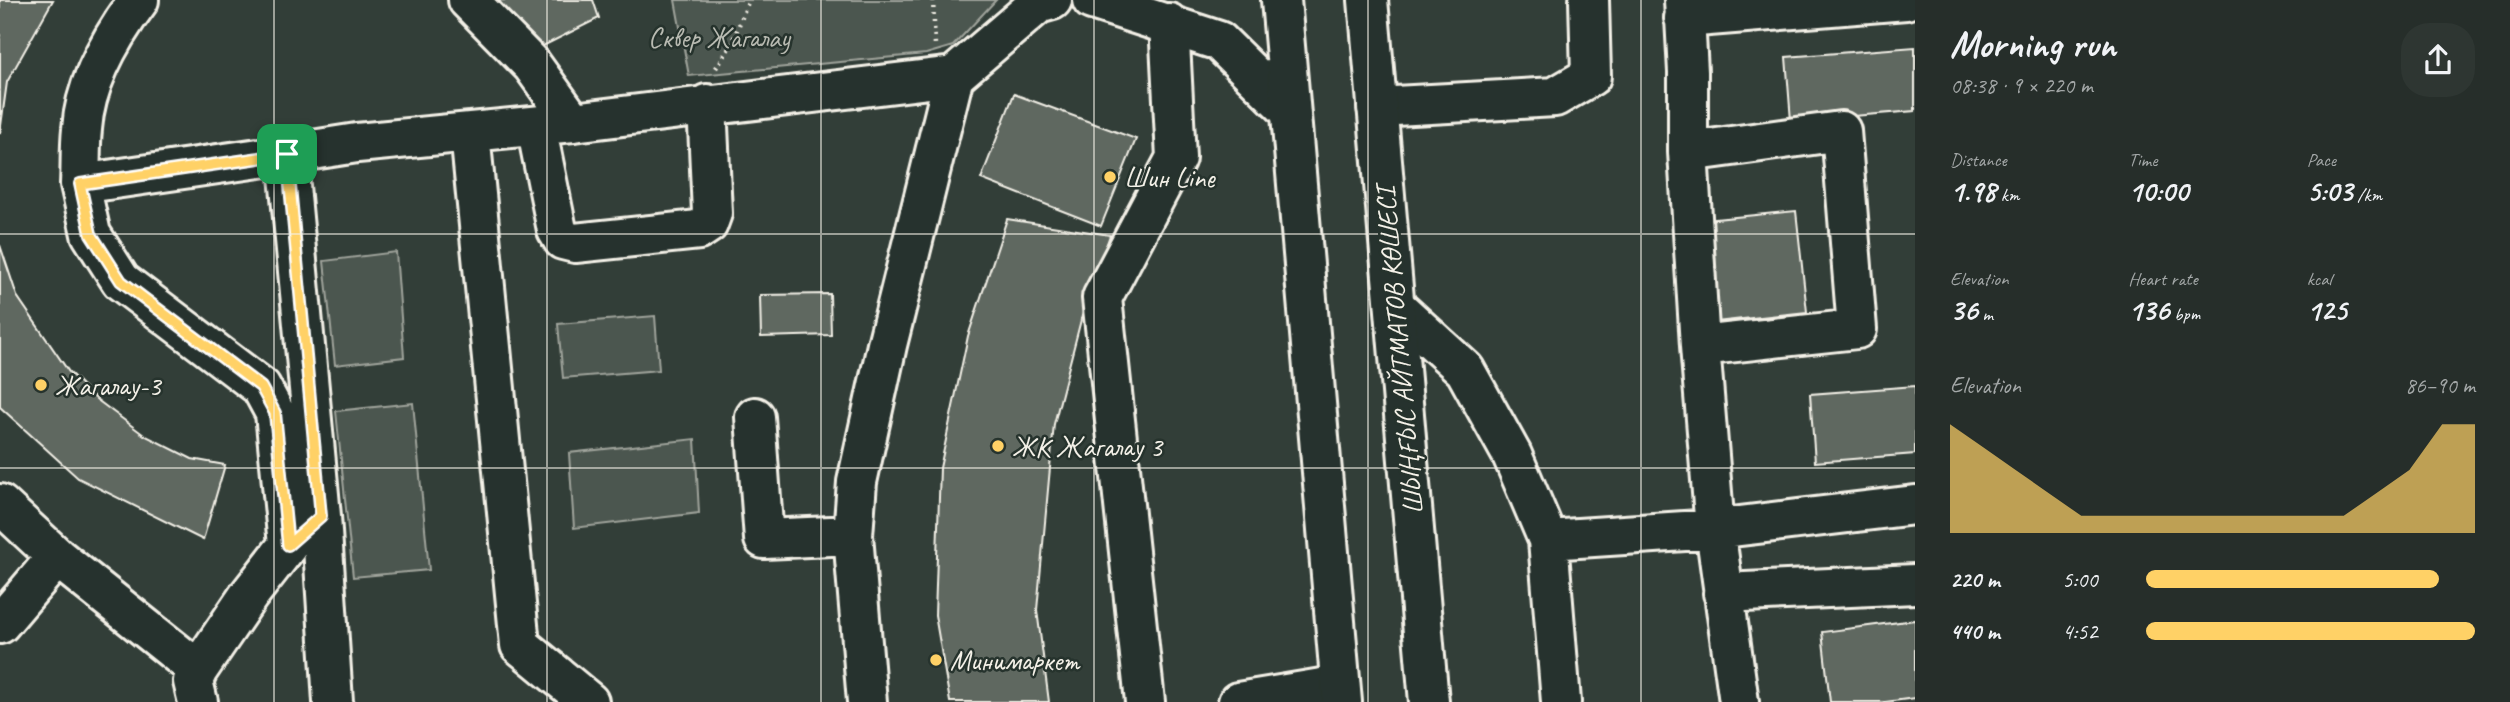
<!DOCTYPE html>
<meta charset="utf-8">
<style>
body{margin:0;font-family:Caveat,sans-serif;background:#2e3632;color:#f1f3f6;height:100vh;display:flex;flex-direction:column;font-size:26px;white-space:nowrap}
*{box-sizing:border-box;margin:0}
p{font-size:23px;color:#a4a8a8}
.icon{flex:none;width:38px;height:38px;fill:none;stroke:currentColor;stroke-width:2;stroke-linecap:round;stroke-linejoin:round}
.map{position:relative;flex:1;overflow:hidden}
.panel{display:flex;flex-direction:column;background:#262e2a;width:595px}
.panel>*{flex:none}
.pin{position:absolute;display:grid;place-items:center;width:60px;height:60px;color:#fff;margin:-30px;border-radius:14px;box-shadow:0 4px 10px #0006}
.round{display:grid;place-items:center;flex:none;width:74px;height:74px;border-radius:28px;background:#2e3632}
.summary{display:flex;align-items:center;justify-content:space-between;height:119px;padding:0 35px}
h1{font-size:38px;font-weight:600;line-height:52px}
.metrics{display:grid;grid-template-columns:repeat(3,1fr);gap:10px;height:119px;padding:7px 35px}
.metrics div{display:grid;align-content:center}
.metrics b{font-size:30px;font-weight:600}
.metrics small{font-size:19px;font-weight:400}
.metrics p{font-size:19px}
.chart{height:196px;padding:14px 35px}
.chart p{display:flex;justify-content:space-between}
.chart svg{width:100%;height:126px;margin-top:7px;fill:#ffd166;opacity:.7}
ul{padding:0 35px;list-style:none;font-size:23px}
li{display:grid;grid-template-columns:112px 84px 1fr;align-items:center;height:52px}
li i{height:18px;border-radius:9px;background:#ffd166}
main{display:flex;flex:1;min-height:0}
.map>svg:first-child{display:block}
.green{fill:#4c564f;stroke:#a0a49c;stroke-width:2}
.building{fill:#5f6861;stroke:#f4f1e8;stroke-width:2}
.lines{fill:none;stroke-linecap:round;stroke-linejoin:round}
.minor-casing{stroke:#f4f1e8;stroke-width:44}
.major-casing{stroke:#f4f1e8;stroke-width:44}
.path{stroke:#f4f1e8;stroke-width:4.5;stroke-dasharray:2 5;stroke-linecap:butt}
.minor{stroke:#26332d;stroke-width:38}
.major{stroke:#26332d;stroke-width:38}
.route-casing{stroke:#fff;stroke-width:14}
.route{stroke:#ffd166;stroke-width:9}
.grid{fill:none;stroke:#f4f1e8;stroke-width:2;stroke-opacity:0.55}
.poi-dot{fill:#ffd166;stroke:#26332d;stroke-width:2.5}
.labels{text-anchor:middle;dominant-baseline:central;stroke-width:5;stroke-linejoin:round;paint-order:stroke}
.park-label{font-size:28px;fill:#b9bbb2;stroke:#26332d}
.poi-label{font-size:28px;fill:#f4f1e8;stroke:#26332d;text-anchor:start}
.street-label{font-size:28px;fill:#f4f1e8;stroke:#26332d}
</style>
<main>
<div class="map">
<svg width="1915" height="702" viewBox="0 0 1915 702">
<rect width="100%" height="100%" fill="#323e38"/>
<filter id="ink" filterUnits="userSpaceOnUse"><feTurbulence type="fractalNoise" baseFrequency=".0143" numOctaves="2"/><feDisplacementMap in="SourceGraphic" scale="14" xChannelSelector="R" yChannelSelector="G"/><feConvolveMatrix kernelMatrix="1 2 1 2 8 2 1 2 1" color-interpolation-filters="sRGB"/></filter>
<g filter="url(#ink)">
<path class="green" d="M 675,0 L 996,0 L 953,46 L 926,54 L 689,76 Z
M 396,252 L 404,357 L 335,365 L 324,261 Z
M 655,316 L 659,370 L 563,378 L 558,324 Z
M 413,403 L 429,570 L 353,577 L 336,411 Z
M 695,439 L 699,513 L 574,528 L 569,453 Z"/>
<path class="building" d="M 0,0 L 53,0 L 7,82 L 0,133 Z
M 498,0 L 593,0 L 599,18 L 539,48 Z
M 1915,47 L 1915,111 L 1791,121 L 1786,57 Z
M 1014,94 L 1136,139 L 1101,226 L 981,179 Z
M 1796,211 L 1807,312 L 1716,322 L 1706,220 Z
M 1007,219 L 1110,235 L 1083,312 L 1054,424 L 1037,610 L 1049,702 L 950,702 L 935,615 L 940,468 L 968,336 Z
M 0,245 L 17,296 L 69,372 L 96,399 L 144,435 L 192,459 L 225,465 L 203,540 L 78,478 L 0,407 Z
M 830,294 L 831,335 L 761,337 L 760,295 Z
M 1915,386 L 1915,454 L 1815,462 L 1810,394 Z
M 1915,620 L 1915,698 L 1885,702 L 1830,702 L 1822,632 Z"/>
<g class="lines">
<g class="minor-casing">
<path id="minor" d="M 468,0 L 532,65 L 573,122
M 1092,0 L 1219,41 L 1290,111
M 1684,0 L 1688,72 L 1688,152 L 1700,346 L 1715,529 L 1739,702
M 1684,18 L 1906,0
M 954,76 L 1038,4 L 1052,0
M 1377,107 L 1555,97 L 1591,76 L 1589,0
M 536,126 L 557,230 L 563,240 L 575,243 L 699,230 L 708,224 L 712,213 L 707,104
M 470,133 L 520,645 L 589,702
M 1688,152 L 1841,131 L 1857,329 L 1700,346
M 80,184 C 81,166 80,147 82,129 C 85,82 112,36 139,0
M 1395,306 L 1465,370 L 1512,455 L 1548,540 L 1561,702
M 755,417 L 764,539 L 853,535
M 0,504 L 57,557 L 198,670
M 1548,540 L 1715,529 L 1915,505
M 1723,593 L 1915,584
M 0,624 L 57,557
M 198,702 L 193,681 L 198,670 L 249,595 L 288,545 L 275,413 L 261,387 L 121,281 L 91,234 L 80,184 L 287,154
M 333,702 L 321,516 L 287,154 L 357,143 L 573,122 L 954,76 L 887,345 L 857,482 L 853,535 L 867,702
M 1145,702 L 1102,298 L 1176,158 L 1169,23
M 1238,702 L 1340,685"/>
</g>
<g class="major-casing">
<path id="major" d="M 1281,0 L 1342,702
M 1368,0 L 1429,702"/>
</g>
<path class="path" d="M 933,0 L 935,45
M 716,68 L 731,45 L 749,0"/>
<use href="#minor" class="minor"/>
<use href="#major" class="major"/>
</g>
</g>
<g class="lines" filter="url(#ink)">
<g class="route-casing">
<path id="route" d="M 287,154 L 321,516 L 288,545 L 275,413 L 261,387 L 121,281 L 91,234 L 80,184 Z"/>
</g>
<use href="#route" class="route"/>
</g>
<path class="grid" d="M 274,0 L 274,702M 547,0 L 547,702M 821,0 L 821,702M 1094,0 L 1094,702M 1368,0 L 1368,702M 1641,0 L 1641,702M 0,234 L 1915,234M 0,468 L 1915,468"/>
<g class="poi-dot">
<circle cx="1110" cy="177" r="7"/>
<circle cx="41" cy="385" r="7"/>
<circle cx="998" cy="446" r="7"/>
<circle cx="936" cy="660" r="7"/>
</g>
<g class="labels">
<g class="park-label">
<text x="719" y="37">Сквер Жагалау</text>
</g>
<g class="poi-label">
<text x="1124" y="177">Шин Line</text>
<text x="55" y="385">Жагалау-3</text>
<text x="1012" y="446">ЖК Жагалау 3</text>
<text x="950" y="660">Минимаркет</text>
</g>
<g class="street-label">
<text transform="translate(1399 351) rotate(-95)">ШЫҢҒЫС АЙТМАТОВ КӨШЕСІ</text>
</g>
</g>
</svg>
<div class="pin" style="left:287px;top:154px;background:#1e9e55"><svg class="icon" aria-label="arrive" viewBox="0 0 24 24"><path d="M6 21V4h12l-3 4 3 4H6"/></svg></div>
</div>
<section class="panel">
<div class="summary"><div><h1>Morning run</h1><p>08:38 · 9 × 220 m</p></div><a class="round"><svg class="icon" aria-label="share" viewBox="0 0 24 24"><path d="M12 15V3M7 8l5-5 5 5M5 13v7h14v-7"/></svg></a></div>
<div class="metrics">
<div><p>Distance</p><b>1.98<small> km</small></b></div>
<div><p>Time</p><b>10:00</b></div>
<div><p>Pace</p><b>5:03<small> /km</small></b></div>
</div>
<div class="metrics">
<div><p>Elevation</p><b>36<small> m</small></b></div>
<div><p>Heart rate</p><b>136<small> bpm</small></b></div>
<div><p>kcal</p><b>125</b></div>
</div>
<div class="chart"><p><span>Elevation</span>86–90 m</p>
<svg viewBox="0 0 160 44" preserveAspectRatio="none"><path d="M0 44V6L10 14L20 22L30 30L40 38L50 38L60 38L70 38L80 38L90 38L100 38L110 38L120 38L130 30L140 22L150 6L160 6V44z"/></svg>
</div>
<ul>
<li><b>220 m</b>5:00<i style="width:89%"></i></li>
<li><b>440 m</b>4:52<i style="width:100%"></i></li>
</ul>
</section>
</main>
